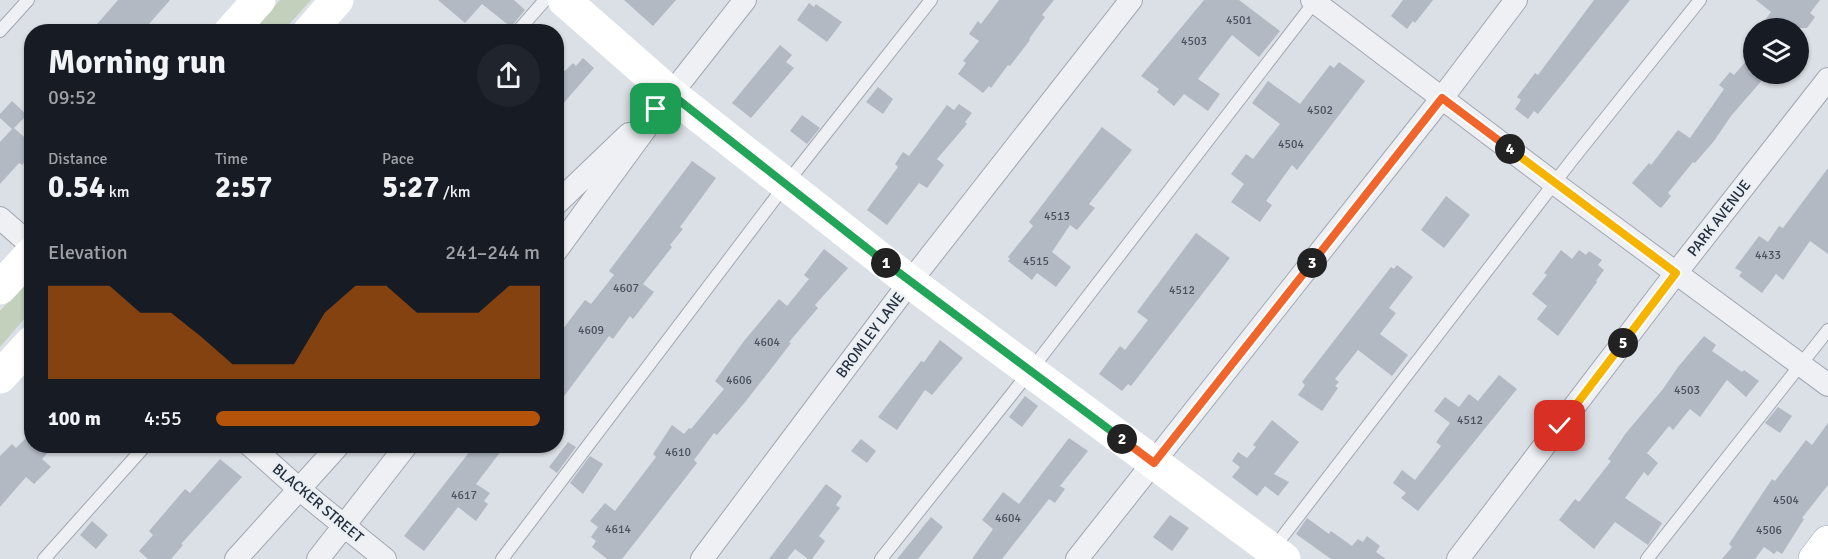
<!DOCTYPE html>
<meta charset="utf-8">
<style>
body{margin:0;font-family:Signika,sans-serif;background:#20242c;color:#f1f3f6;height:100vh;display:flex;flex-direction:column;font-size:22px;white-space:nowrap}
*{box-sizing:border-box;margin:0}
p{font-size:20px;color:#9ea1a6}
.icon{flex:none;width:33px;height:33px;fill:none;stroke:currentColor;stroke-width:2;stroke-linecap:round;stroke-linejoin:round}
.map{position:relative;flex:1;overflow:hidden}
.sheet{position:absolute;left:24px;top:24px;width:540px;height:429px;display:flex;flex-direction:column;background:#171b24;border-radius:24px;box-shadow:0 2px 4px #0004}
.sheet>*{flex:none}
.buttons{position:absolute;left:1743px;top:18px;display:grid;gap:12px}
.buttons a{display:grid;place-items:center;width:66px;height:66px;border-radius:50%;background:#171b24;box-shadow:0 2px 4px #0004;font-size:30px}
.pin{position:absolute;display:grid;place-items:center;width:51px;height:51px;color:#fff;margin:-26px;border-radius:12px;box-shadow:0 3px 9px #0006}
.km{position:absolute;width:30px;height:30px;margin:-15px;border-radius:50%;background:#222;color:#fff;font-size:16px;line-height:30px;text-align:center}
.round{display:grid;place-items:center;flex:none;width:63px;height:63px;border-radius:32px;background:#20242c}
.headline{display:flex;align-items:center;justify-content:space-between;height:102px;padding:0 24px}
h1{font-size:33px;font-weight:800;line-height:45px}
.stats{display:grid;grid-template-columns:repeat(3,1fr);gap:9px;height:102px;padding:6px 24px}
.stats div{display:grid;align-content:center}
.stats b{font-size:30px;font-weight:800}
.stats small{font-size:16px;font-weight:400}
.stats p{font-size:16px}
.chart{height:168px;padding:12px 24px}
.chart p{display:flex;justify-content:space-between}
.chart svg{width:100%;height:108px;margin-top:6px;fill:#b45309;opacity:.7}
ul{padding:0 24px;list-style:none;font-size:20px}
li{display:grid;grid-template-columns:96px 72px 1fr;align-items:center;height:45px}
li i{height:15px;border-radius:8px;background:#b45309}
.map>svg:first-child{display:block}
.green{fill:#c2d0bc}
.building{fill:#b2b9c3}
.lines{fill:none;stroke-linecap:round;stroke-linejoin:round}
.lane-casing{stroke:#a1a7b0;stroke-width:14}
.street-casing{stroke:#a1a7b0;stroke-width:24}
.primary-casing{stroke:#9aa4b2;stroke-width:34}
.lane{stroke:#eef0f4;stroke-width:12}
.street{stroke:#eef0f4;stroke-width:22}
.secondary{stroke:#fff;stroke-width:33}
.primary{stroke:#fff;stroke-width:33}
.split-1-casing{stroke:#fff;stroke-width:12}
.split-2-casing{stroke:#fff;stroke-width:12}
.split-3-casing{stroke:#fff;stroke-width:12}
.split-4-casing{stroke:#fff;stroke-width:12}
.split-5-casing{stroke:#fff;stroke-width:12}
.split-6-casing{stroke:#fff;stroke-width:12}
.split-1{stroke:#22a559;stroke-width:8}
.split-2{stroke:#22a559;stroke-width:8}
.split-3{stroke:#f0652b;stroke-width:8}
.split-4{stroke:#f0652b;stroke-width:8}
.split-5{stroke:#f5b400;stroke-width:8}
.split-6{stroke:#f5b400;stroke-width:8}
.labels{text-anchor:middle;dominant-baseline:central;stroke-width:4.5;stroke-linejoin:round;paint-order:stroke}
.number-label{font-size:12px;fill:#48515e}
.street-label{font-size:15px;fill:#252e3c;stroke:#eaeff4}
</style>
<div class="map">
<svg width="1828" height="559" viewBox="0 0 1828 559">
<rect width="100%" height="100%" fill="#dbe0e6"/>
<path class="green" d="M 280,0 L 311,0 L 283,31 L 252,32 Z
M 29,284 L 31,285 L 31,311 L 0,347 L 0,311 L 21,288 Z"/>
<path class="building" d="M 118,0 L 170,0 L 142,32 L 90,32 Z
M 438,0 L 514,0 L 525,10 L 511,27 L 482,4 L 465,23 Z
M 624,0 L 676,0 L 653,26 Z
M 999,0 L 1054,0 L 1042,15 L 1045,17 L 1029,39 L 1030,40 L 1010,66 L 1008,65 L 991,88 L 989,86 L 983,93 L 958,74 L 966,63 L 963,61 L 979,41 L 969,34 L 978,21 L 981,24 Z
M 1204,0 L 1239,0 L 1280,31 L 1259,57 L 1232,35 L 1198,79 L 1220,94 L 1208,111 L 1184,94 L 1174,106 L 1157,92 L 1159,89 L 1141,76 Z
M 1403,0 L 1433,0 L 1415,23 L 1413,21 L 1407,29 L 1391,16 Z
M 1594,0 L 1630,0 L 1538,114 L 1534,111 L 1528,119 L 1515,109 L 1521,100 L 1517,97 L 1535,73 L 1538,75 Z
M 1756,0 L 1820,0 L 1810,13 L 1815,17 L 1807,28 L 1759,28 L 1771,12 Z
M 809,3 L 814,7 L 816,4 L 842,22 L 827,42 L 797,20 Z
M 780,45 L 792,55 L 786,62 L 794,68 L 751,118 L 732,103 Z
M 1754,52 L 1754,74 L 1759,74 L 1764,78 L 1731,116 L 1714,141 L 1695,163 L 1693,162 L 1668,193 L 1671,196 L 1661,208 L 1658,206 L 1632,183 L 1649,163 L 1651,165 L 1678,130 L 1690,138 L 1724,89 L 1719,85 L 1730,72 L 1734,75 Z
M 583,58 L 594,68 L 556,112 L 556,63 L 565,71 L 573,63 L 576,66 Z
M 1339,62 L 1365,81 L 1297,170 L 1292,165 L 1266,201 L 1272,205 L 1260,222 L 1231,202 L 1244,184 L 1231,174 L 1246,154 L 1253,159 L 1280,124 L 1252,103 L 1268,81 L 1300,104 L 1330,65 L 1334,68 Z
M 878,87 L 893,99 L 883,114 L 866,102 Z
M 12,101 L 27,115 L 14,128 L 32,144 L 32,154 L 22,165 L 19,163 L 0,184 L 0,142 L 12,129 L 0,118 L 0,114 Z
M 959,104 L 972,113 L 965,122 L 967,124 L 937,159 L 944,165 L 927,188 L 919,183 L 887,225 L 867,210 L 898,167 L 895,164 L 903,152 L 909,156 L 947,105 L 954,110 Z
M 802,115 L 820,128 L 807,144 L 790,131 Z
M 1102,127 L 1132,150 L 1089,204 L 1095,208 L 1077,230 L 1070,225 L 1052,252 L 1071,267 L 1056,287 L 1037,273 L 1032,280 L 1008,261 L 1010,259 L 1008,257 L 1033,226 L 1029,222 Z
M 692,161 L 716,178 L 680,227 L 683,229 L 670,245 L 672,247 L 643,284 L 654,292 L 633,319 L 630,316 L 613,339 L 609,336 L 556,407 L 556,338 L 585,300 L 591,304 L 614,275 L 609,271 Z
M 1828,168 L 1828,254 L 1810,241 L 1783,280 L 1776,274 L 1762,293 L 1739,276 L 1742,272 L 1735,268 L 1759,236 L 1768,242 L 1779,226 L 1783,228 Z
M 1446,196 L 1470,215 L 1444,248 L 1421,230 Z
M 1196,233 L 1230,258 L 1131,386 L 1128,384 L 1122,391 L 1099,374 L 1120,346 L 1125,350 L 1148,320 L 1137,312 Z
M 824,249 L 848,268 L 815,305 L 818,308 L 789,342 L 791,343 L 746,401 L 717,435 L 714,433 L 694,460 L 697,463 L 622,559 L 607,559 L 592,547 L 596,541 L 591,537 L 598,527 L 590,521 L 605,503 L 615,511 L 656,457 L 653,454 L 672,425 L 684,434 L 689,428 L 691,429 L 724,389 L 715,381 L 744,341 L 779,299 L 787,306 L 809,279 L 804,275 Z
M 1561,250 L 1572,259 L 1579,250 L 1586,255 L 1589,251 L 1602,260 L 1598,265 L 1604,270 L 1596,281 L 1597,282 L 1558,336 L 1537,319 L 1547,306 L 1532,294 L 1547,275 L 1544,273 Z
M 1397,265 L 1413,277 L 1389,308 L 1396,313 L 1380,334 L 1408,355 L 1392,376 L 1358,350 L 1335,379 L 1339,382 L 1335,386 L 1338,388 L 1322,411 L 1298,395 L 1305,385 L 1302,382 L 1391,267 L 1394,269 Z
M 1704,336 L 1716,345 L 1712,351 L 1742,372 L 1744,370 L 1759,381 L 1746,397 L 1727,380 L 1700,417 L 1690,409 L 1673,430 L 1669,426 L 1647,453 L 1658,463 L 1648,476 L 1644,472 L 1625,498 L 1662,523 L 1648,545 L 1615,522 L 1594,549 L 1559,520 L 1575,499 L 1579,502 L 1611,461 L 1608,459 L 1626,433 L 1663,389 L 1678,367 Z
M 940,340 L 963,358 L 932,395 L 925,390 L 897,430 L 878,417 L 921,361 L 924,362 Z
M 1499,375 L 1517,389 L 1418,511 L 1401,498 L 1406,493 L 1393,483 L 1402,470 L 1415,480 L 1441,446 L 1436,442 L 1450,423 L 1434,411 L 1445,397 L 1459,407 L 1469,394 L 1478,401 Z
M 1025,396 L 1038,406 L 1022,427 L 1009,417 Z
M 1778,407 L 1792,416 L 1780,433 L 1765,423 Z
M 1272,420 L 1299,442 L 1274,474 L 1289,482 L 1278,496 L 1265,486 L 1257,496 L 1232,477 L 1240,467 L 1232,461 L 1238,452 L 1247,458 L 1256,447 L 1253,445 Z
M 1828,423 L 1828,485 L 1802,518 L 1804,519 L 1782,554 L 1777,551 L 1774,554 L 1764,547 L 1755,559 L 1722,559 L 1732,547 L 1729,544 L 1772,479 L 1775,481 L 1806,440 L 1812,445 Z
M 32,432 L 32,446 L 54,446 L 42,459 L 51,467 L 34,484 L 26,477 L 0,507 L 0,456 L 12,444 L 16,448 Z
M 1069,438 L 1088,451 L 1060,486 L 1065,489 L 1055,503 L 1049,499 L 1002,559 L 972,559 L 993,529 L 982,520 L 1003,492 L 1019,504 Z
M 861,439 L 876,451 L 867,463 L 851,451 Z
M 568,442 L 576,447 L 557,473 L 549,467 Z
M 474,446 L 505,446 L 476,484 L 490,493 L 484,501 L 488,504 L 476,521 L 458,507 L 424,551 L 404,536 Z
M 590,456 L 603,464 L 583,494 L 570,483 Z
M 220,459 L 242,477 L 181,544 L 183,545 L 171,559 L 148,559 L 139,551 L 153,535 L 149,531 L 185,489 L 190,493 Z
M 826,484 L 842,496 L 836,505 L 840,508 L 819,536 L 825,541 L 812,559 L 808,559 L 795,549 L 787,559 L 769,559 Z
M 1170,515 L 1189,528 L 1172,551 L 1153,537 Z
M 931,517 L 943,527 L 918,559 L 897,559 Z
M 1307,518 L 1329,534 L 1331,531 L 1352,546 L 1358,539 L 1363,542 L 1367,536 L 1380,546 L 1376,552 L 1386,559 L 1331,559 L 1296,534 Z
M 92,521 L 108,535 L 96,549 L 80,535 Z"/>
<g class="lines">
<g class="lane-casing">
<path id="lane" d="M 0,31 L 28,0
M 517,32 L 545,0
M 1273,549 L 1572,160 L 1700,0
M 44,559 L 145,446
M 502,559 L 786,184 L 931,0
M 881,559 L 1031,370 L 1316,0
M 1647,559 L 1828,330"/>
</g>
<g class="street-casing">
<path id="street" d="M 1312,0 L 1554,183 L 1828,385
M 556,204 L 629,134
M 0,218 L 32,246
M 556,251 L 671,94 L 745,0
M 251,446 L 299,489 L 385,559
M 236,559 L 338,446
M 318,559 L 406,446
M 702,559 L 910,282 L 1131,0
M 1077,559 L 1442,98 L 1516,0
M 1458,559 L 1676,273 L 1828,79"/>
</g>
<g class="primary-casing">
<path id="primary" d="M 1815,559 L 1828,542"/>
</g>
<use href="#lane" class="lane"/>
<use href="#street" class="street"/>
<path class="secondary" d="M 564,0 L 671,94 L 910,282 L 1284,559
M 230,32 L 259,0
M 309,32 L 337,0
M 0,288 L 32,253
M 0,377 L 32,342"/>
<use href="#primary" class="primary"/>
</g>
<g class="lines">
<g class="split-1-casing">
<path id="split-1" d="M 656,109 L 671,94 L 886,263"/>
</g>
<g class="split-2-casing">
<path id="split-2" d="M 886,263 L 1122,439"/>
</g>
<g class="split-3-casing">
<path id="split-3" d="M 1122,439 L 1154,463 L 1312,263"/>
</g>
<g class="split-4-casing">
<path id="split-4" d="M 1312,263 L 1442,98 L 1510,149"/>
</g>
<g class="split-5-casing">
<path id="split-5" d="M 1510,149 L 1676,273 L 1623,343"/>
</g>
<g class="split-6-casing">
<path id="split-6" d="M 1560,426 L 1623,343"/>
</g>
<use href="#split-1" class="split-1"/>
<use href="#split-2" class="split-2"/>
<use href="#split-3" class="split-3"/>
<use href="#split-4" class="split-4"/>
<use href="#split-5" class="split-5"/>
<use href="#split-6" class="split-6"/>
</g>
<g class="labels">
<g class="number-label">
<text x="1239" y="20">4501</text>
<text x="1194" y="41">4503</text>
<text x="1320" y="110">4502</text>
<text x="1291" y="144">4504</text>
<text x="1057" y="216">4513</text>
<text x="1768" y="255">4433</text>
<text x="1036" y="261">4515</text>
<text x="626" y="288">4607</text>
<text x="1182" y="290">4512</text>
<text x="591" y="330">4609</text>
<text x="767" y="342">4604</text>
<text x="739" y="380">4606</text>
<text x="1687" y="390">4503</text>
<text x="1470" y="420">4512</text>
<text x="678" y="452">4610</text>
<text x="464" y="495">4617</text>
<text x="1786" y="500">4504</text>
<text x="1008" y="518">4604</text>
<text x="618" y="529">4614</text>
<text x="1769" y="530">4506</text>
</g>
<g class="street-label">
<text transform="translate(1719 218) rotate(-52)">PARK AVENUE</text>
<text transform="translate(870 335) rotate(-53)">BROMLEY LANE</text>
<text transform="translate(318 503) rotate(40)">BLACKER STREET</text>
</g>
</g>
</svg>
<div class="buttons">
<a><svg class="icon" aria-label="layers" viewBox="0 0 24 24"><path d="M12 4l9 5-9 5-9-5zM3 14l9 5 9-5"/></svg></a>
</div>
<div class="pin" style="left:656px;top:109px;background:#1e9e55"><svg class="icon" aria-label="arrive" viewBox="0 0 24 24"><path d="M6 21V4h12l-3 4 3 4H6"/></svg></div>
<div class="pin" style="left:1560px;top:426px;background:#d93025"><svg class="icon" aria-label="check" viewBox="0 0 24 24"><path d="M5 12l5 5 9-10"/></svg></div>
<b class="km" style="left:886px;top:263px">1</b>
<b class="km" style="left:1122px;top:439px">2</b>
<b class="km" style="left:1312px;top:263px">3</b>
<b class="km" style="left:1510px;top:149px">4</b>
<b class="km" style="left:1623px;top:343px">5</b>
<section class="sheet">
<div class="headline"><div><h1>Morning run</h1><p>09:52</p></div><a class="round"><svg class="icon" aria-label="share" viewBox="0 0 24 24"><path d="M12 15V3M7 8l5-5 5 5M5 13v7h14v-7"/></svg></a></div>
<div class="stats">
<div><p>Distance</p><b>0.54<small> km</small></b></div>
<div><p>Time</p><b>2:57</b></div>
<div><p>Pace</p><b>5:27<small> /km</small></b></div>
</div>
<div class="chart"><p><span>Elevation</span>241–244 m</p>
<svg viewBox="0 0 160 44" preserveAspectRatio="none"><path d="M0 44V6L10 6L20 6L30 17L40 17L50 27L60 38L70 38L80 38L90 17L100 6L110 6L120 17L130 17L140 17L150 6L160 6V44z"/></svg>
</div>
<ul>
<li><b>100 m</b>4:55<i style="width:100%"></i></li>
</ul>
</section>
</div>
